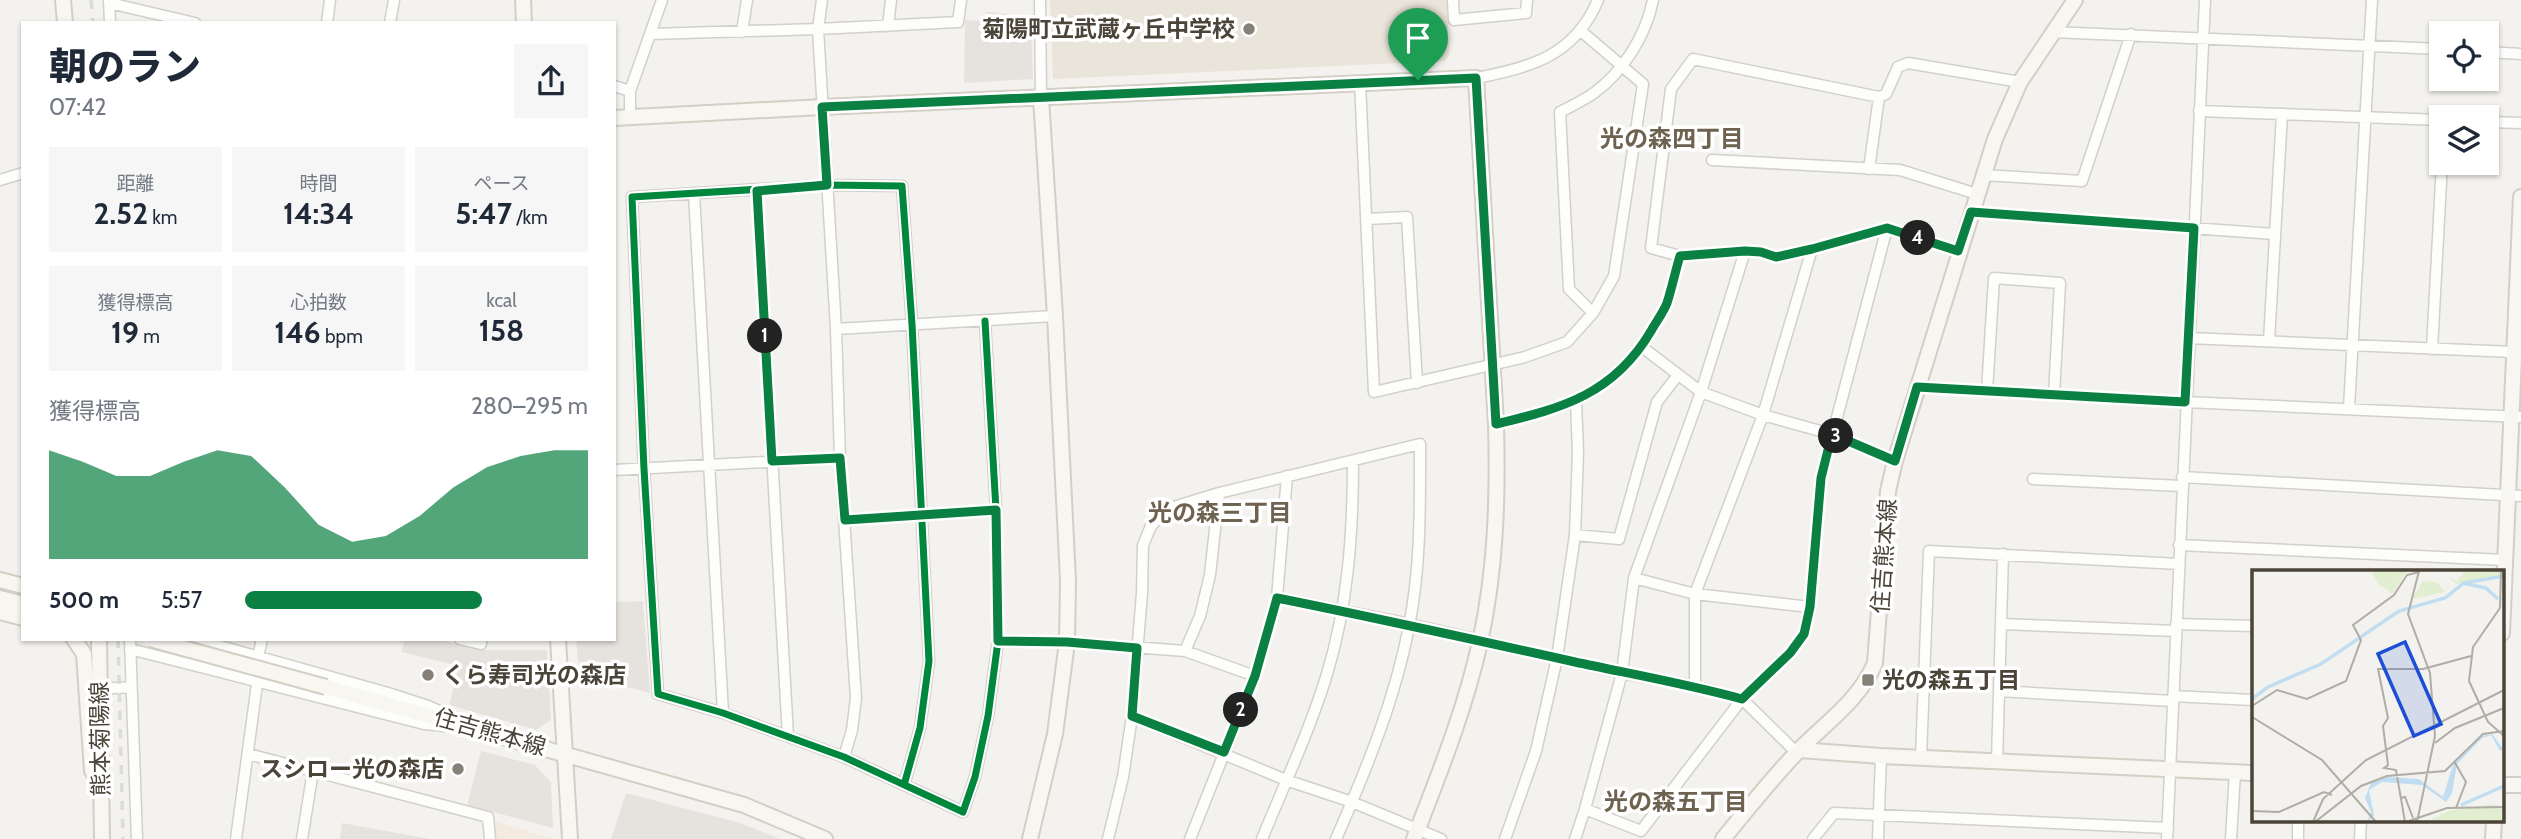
<!DOCTYPE html>
<html lang="ja">
<meta charset="utf-8">
<style>
body{margin:0;font-family:Cabin,"Noto Sans JP",sans-serif;background:#f6f6f7;color:#1f2937;height:100vh;display:flex;flex-direction:column;font-size:26px;white-space:nowrap}
*{box-sizing:border-box;margin:0}
p{font-size:23px;color:#747a83}
.icon{flex:none;width:38px;height:38px;fill:none;stroke:currentColor;stroke-width:2;stroke-linecap:round;stroke-linejoin:round}
.map{position:relative;flex:1;overflow:hidden}
.details{position:absolute;left:21px;top:21px;width:595px;height:620px;display:flex;flex-direction:column;background:#fff;border-radius:0px;box-shadow:0 2px 5px #0004}
.details>*{flex:none}
.controls{position:absolute;left:2429px;top:21px;display:grid;gap:14px}
.controls a{display:grid;place-items:center;width:70px;height:70px;border-radius:0px;background:#fff;box-shadow:0 2px 5px #0004;font-size:35px}
.pin{position:absolute;display:grid;place-items:center;width:60px;height:60px;color:#fff;margin:-72px -30px;border-radius:50% 50% 50% 0;rotate:-45deg;box-shadow:0 0 7px #0007}
.pin .icon{rotate:45deg}
.km{position:absolute;width:35px;height:35px;margin:-18px;border-radius:50%;background:#222;color:#fff;font-size:19px;line-height:35px;text-align:center}
.round{display:grid;place-items:center;flex:none;width:74px;height:74px;border-radius:0px;background:#f6f6f7}
.overview{display:flex;align-items:center;justify-content:space-between;height:119px;padding:0 28px}
h1{font-size:38px;font-weight:800;line-height:52px}
.figures{display:grid;grid-template-columns:repeat(3,1fr);gap:10px;height:119px;padding:7px 28px}
.figures div{display:grid;align-content:center;border-radius:0px;background:#f6f6f7;text-align:center}
.figures b{font-size:30px;font-weight:800}
.figures small{font-size:19px;font-weight:400}
.figures p{font-size:19px}
.chart{height:196px;padding:14px 28px}
.chart p{display:flex;justify-content:space-between}
.chart svg{width:100%;height:126px;margin-top:7px;fill:#0b8043;opacity:.7}
ul{padding:0 28px;list-style:none;font-size:23px}
li{display:grid;grid-template-columns:112px 84px 1fr;align-items:center;height:52px}
li i{height:18px;border-radius:9px;background:#0b8043}
.map>svg:first-child{display:block}
.commercial{fill:#f3ebdf}
.education{fill:#eae5da}
.parking{fill:#e6e3df}
.lines{fill:none;stroke-linecap:round;stroke-linejoin:round}
.street-casing{stroke:#d2d0cb;stroke-width:13}
.secondary-casing{stroke:#d3cfc5;stroke-width:18}
.street{stroke:#fdfdfc;stroke-width:10}
.secondary{stroke:#f7f6f1;stroke-width:14}
.rail{stroke:#dbdbda;stroke-width:3.5;stroke-dasharray:9 9;stroke-linecap:butt}
.secondary-bridge-casing{stroke:#d3cfc5;stroke-width:18;stroke-linecap:butt}
.secondary-bridge{stroke:#f7f6f1;stroke-width:14}
.cycleway-casing{stroke:#fff;stroke-width:11}
.cycleway{stroke:#00873e;stroke-width:7}
.route-casing{stroke:#fff;stroke-width:14}
.route{stroke:#0b8043;stroke-width:9}
.poi-dot{fill:#868178;stroke:#fff;stroke-width:2.5}
.labels{text-anchor:middle;dominant-baseline:central;stroke-width:7;stroke-linejoin:round;paint-order:stroke}
.poi-label{font-size:23px;font-weight:bold;fill:#4b4439;stroke:#fff;text-anchor:end}
.street-label{font-size:23px;fill:#4b4439;stroke:#fff}
.neighbourhood-label{font-size:24px;font-weight:bold;fill:#6e6250;stroke:#fff}
.inset-river{fill:none;stroke:#c0ddf1;stroke-width:3.5}
.inset-road{fill:none;stroke:#b0aca6;stroke-width:2}
.view{fill:#1d4ed8;fill-opacity:0.15;stroke:#1d4ed8;stroke-width:3.5}
.inset-edge{fill:none;stroke:#4b4439;stroke-width:3.5}
</style>
<div class="map">
<svg width="2521" height="839" viewBox="0 0 2521 839">
<rect width="100%" height="100%" fill="#f4f2ee"/>
<path class="commercial" d="M 495,821 L 552,838 L 552,839 L 496,839 Z"/>
<path class="education" d="M 1050,0 L 1447,0 L 1449,55 L 1445,61 L 1053,79 Z"/>
<path class="parking" d="M 986,12 L 1008,14 L 1008,25 L 1031,25 L 1033,79 L 964,83 L 965,20 L 986,21 Z
M 643,601 L 650,693 L 579,674 L 576,639 L 614,639 L 614,602 Z
M 405,639 L 435,639 L 483,650 L 547,650 L 551,720 L 536,730 L 449,705 L 459,666 L 401,652 Z
M 481,751 L 535,765 L 551,782 L 553,828 L 467,805 Z
M 626,793 L 740,823 L 780,839 L 611,839 Z
M 342,823 L 430,839 L 340,839 Z"/>
<g class="lines">
<g class="street-casing">
<path id="street" d="M 109,0 L 110,23
M 822,0 L 818,29 L 836,329 L 840,458 L 856,698 L 852,730 L 844,757
M 1040,0 L 1041,98
M 1453,0 L 1454,20 L 1526,13 L 1527,0
M 109,3 L 195,23
M 327,23 L 330,0
M 390,23 L 394,0
M 888,26 L 891,0
M 742,32 L 747,0
M 2052,32 L 2441,49
M 651,34 L 818,29 L 958,22 L 961,0
M 2487,52 L 2521,54
M 1476,78 C 1531,68 1575,55 1598,0
M 1360,82 L 1374,392 L 1525,357 L 1567,342 L 1593,313 L 1614,276 L 1643,84 L 1581,31
M 614,86 L 630,91
M 2199,111 L 2441,120
M 630,117 L 630,91 L 662,0
M 2487,122 L 2521,123
M 1712,160 L 1900,170 L 1977,194
M 1869,169 L 1879,97
M 1983,175 L 2082,181 L 2131,34
M 0,180 L 23,173
M 757,190 L 788,736
M 694,194 L 723,713
M 1971,212 L 2275,234
M 1367,219 L 1407,217 L 1417,383
M 1958,251 L 1887,228 L 1812,249 L 1776,257 L 1761,252 L 1745,251 L 1680,256 L 1651,248 L 1671,89 L 1693,59 L 1879,97 L 1886,94 L 1898,67 L 1908,63 L 2020,82
M 1593,313 L 1569,289 L 1560,112 C 1572,106 1584,100 1594,93 C 1624,71 1646,35 1653,0
M 836,329 L 1055,316
M 2188,338 L 2513,352
M 2269,341 L 2282,114
M 1642,347 L 1701,392 L 1763,415 L 1831,434 L 1895,461
M 2432,349 L 2442,163
M 1918,387 L 2185,402 L 2521,417
M 1987,391 L 1994,278 L 2060,283 L 2054,395
M 2349,408 L 2372,0
M 1496,424 C 1563,408 1615,394 1651,331 C 1656,322 1663,313 1667,303 C 1672,288 1675,272 1680,256
M 614,470 L 840,458
M 2182,477 L 2521,496
M 2033,479 L 2182,486
M 845,520 L 996,510
M 1575,535 L 1619,539 L 1657,402 L 1678,375
M 2179,545 L 2505,560
M 1634,578 L 1695,594 L 1810,607
M 1277,598 L 1410,624 L 1622,673 L 1695,686 L 1742,699 L 1797,753
M 2001,624 L 2176,631
M 2176,624 L 2253,626
M 130,639 L 137,839
M 195,639 L 388,693 L 428,706 L 455,718
M 460,639 L 481,644 L 481,639
M 998,641 L 1067,642 L 1185,651 L 1255,676
M 130,649 L 424,724 L 445,726
M 1185,651 L 1200,616 L 1210,575 L 1219,493
M 257,662 L 262,639
M 1695,686 L 1695,594 L 1763,415 L 1812,249
M 99,689 L 131,687
M 1999,691 L 2173,701
M 2173,696 L 2253,700
M 1132,716 L 1286,780 L 1352,802 L 1441,839
M 248,754 L 488,817 L 490,839
M 1921,757 L 1929,551 L 2179,564
M 1997,761 L 2003,554
M 904,785 L 920,728 L 929,661 L 912,324 L 902,186 L 827,185 L 632,197 L 644,469 L 658,694 L 723,713 L 844,757 L 963,812 L 975,777 L 988,716 L 998,641 L 996,510 L 985,321
M 1585,809 L 1641,831 L 1742,699 L 1790,653 L 1804,634 L 1810,607 L 1821,478 L 1887,228
M 236,839 L 258,677
M 302,839 L 313,771
M 1108,839 L 1123,777 L 1132,716 L 1142,593 L 1143,545 L 1151,526 L 1167,509 L 1219,493 L 1420,444 C 1420,504 1421,567 1409,626 C 1395,700 1366,770 1336,839
M 1190,839 L 1255,676 L 1277,598 L 1287,476
M 1262,839 C 1284,785 1310,730 1327,674 C 1348,605 1353,533 1353,461
M 1505,839 L 1536,751 L 1557,658 L 1575,535 L 1578,452 L 1576,402
M 1575,839 L 1585,809 L 1622,673 L 1634,578 L 1701,392 L 1745,251
M 1813,839 L 1834,813 L 2168,828
M 1878,839 L 1881,756
M 2167,839 L 2205,0
M 2231,839 L 2235,772
M 2298,839 L 2298,820
M 2360,839 L 2361,820"/>
</g>
<g class="secondary-casing">
<path id="secondary" d="M 63,0 L 65,23
M 523,0 L 524,23
M 614,118 L 822,107 L 1476,78 L 1496,424 C 1498,497 1496,570 1480,642 C 1465,710 1439,774 1414,839
M 0,580 L 23,586
M 0,598 L 23,604
M 0,612 L 23,618
M 2502,633 L 2521,197
M 74,639 L 84,654 L 92,771
M 99,639 L 102,839
M 558,639 L 570,839
M 326,687 L 744,805 L 825,839
M 1799,750 L 1881,756 L 2253,773
M 2502,785 L 2521,785
M 1030,839 L 1055,734 L 1067,642 L 1068,581 L 1055,316 L 1041,98
M 1723,839 C 1748,808 1773,777 1801,748 C 1828,721 1860,699 1875,663 L 1888,491 L 1895,461 L 1995,139 L 2020,82 L 2075,0
M 2493,839 L 2494,820"/>
</g>
<use href="#street" class="street"/>
<use href="#secondary" class="secondary"/>
<path class="rail" d="M 91,0 L 93,23
M 118,639 L 123,839"/>
<g class="secondary-bridge-casing">
<path id="secondary-bridge" d="M 150,639 L 326,687"/>
</g>
<use href="#secondary-bridge" class="secondary-bridge"/>
<g class="cycleway-casing">
<path id="cycleway" d="M 904,785 L 920,728 L 929,661 L 912,324 L 902,186 L 827,185 L 632,197 L 644,469 L 658,694 L 723,713 L 844,757 L 963,812 L 975,777 L 988,716 L 998,641 L 996,510 L 985,321"/>
</g>
<use href="#cycleway" class="cycleway"/>
</g>
<g class="lines">
<g class="route-casing">
<path id="route" d="M 1476,78 L 1496,424 C 1563,408 1614,394 1651,331 C 1656,322 1663,313 1667,303 C 1672,288 1675,272 1680,256 L 1745,251 L 1761,252 L 1776,257 L 1812,249 L 1887,228 L 1958,251 L 1971,212 L 2194,228 L 2185,402 L 1917,387 L 1895,461 L 1832,434 L 1821,478 L 1810,607 L 1804,634 L 1790,653 L 1742,699 C 1687,684 1631,674 1575,662 C 1476,640 1377,618 1277,598 L 1255,676 L 1224,752 L 1132,716 L 1137,648 L 1067,642 L 998,641 L 996,510 L 845,520 L 840,458 L 772,461 L 757,191 L 827,185 L 822,107 Z"/>
</g>
<use href="#route" class="route"/>
</g>
<g class="poi-dot">
<circle cx="1249" cy="29" r="7"/>
<circle cx="428" cy="675" r="7"/>
<rect x="1861" y="673" width="14" height="14" rx="3.5"/>
<circle cx="458" cy="769" r="7"/>
</g>
<g class="labels">
<g class="poi-label">
<text x="1235" y="29">菊陽町立武蔵ヶ丘中学校</text>
<text x="442" y="675" text-anchor="start">くら寿司光の森店</text>
<text x="1882" y="680" text-anchor="start">光の森五丁目</text>
<text x="444" y="769">スシロー光の森店</text>
</g>
<g class="street-label">
<text transform="translate(1884 556) rotate(-86)">住吉熊本線</text>
<text transform="translate(490 732) rotate(16)">住吉熊本線</text>
<text transform="translate(100 739) rotate(-91)">熊本菊陽線</text>
</g>
<g class="neighbourhood-label">
<text x="1672" y="138">光の森四丁目</text>
<text x="1220" y="512">光の森三丁目</text>
<text x="1676" y="801">光の森五丁目</text>
</g>
</g>
<g transform="translate(2252 570)">
<rect width="252" height="252" fill="#f4f2ee"/>
<path d="M 125,0 L 156,0 L 140,24 L 127,14 L 120,4 ZM 213,0 L 252,0 L 252,4 L 204,14 L 195,5 L 205,12 ZM 171,11 L 185,12 L 193,22 L 160,29 ZM 241,234 L 252,238 L 252,252 L 176,252 L 196,241 Z" fill="#e1eecf"/>
<path d="M 240,164 L 252,180 L 248,181 L 239,165 L 230,168 L 205,194 L 200,223 L 194,232 L 170,215 L 130,212 L 117,220 L 122,245 L 115,252 L 119,242 L 113,228 L 119,213 L 136,207 L 167,209 L 191,227 L 201,195 L 230,166 Z" fill="#c0ddf1"/>
<path class="inset-river" d="M 211,13 L 234,18 L 246,29M 0,129 L 16,117 L 69,94 L 147,41 L 193,28 L 212,13 L 252,6M 209,235 L 252,216"/>
<path class="inset-road" d="M 249,0 L 248,38 L 221,77 L 217,111 L 236,152 L 252,166M 167,1 L 156,44 L 178,103 L 183,166M 0,136 L 25,120 L 55,129 L 94,111 L 109,70 L 101,55 L 142,25 L 155,5 L 167,2M 0,147 L 70,190 L 124,252M 183,173 L 203,158 L 252,138M 202,191 L 214,212 L 204,238M 149,228 L 153,227 L 161,248M 0,241 L 27,242 L 72,222 L 80,225M 61,252 L 71,229 L 114,190 L 252,120M 63,252 L 109,216 L 135,206 L 193,201 L 231,164 L 252,161M 153,252 L 144,200 L 132,198 L 136,195 L 131,156 L 136,148 L 126,99 L 171,99 L 219,86M 154,252 L 195,238 L 252,237M 165,252 L 183,166"/>
<path class="view" d="M 153,72 L 189,154 L 162,166 L 126,84 Z"/>
<rect width="252" height="252" class="inset-edge"/>
</g>
</svg>
<div class="controls">
<a><svg class="icon" aria-label="locate" viewBox="0 0 24 24"><circle cx="12" cy="12" r="6"/><path d="M12 2v4M12 18v4M2 12h4M18 12h4"/></svg></a>
<a><svg class="icon" aria-label="layers" viewBox="0 0 24 24"><path d="M12 4l9 5-9 5-9-5zM3 14l9 5 9-5"/></svg></a>
</div>
<div class="pin" style="left:1418px;top:80px;background:#1e9e55"><svg class="icon" aria-label="arrive" viewBox="0 0 24 24"><path d="M6 21V4h12l-3 4 3 4H6"/></svg></div>
<b class="km" style="left:765px;top:336px">1</b>
<b class="km" style="left:1241px;top:710px">2</b>
<b class="km" style="left:1836px;top:436px">3</b>
<b class="km" style="left:1918px;top:238px">4</b>
<section class="details">
<div class="overview"><div><h1>朝のラン</h1><p>07:42</p></div><a class="round"><svg class="icon" aria-label="share" viewBox="0 0 24 24"><path d="M12 15V3M7 8l5-5 5 5M5 13v7h14v-7"/></svg></a></div>
<div class="figures">
<div><p>距離</p><b>2.52<small> km</small></b></div>
<div><p>時間</p><b>14:34</b></div>
<div><p>ペース</p><b>5:47<small> /km</small></b></div>
</div>
<div class="figures">
<div><p>獲得標高</p><b>19<small> m</small></b></div>
<div><p>心拍数</p><b>146<small> bpm</small></b></div>
<div><p>kcal</p><b>158</b></div>
</div>
<div class="chart"><p><span>獲得標高</span>280–295 m</p>
<svg viewBox="0 0 160 44" preserveAspectRatio="none"><path d="M0 44V6L10 10L20 15L30 15L40 10L50 6L60 8L70 19L80 32L90 38L100 36L110 29L120 19L130 12L140 8L150 6L160 6V44z"/></svg>
</div>
<ul>
<li><b>500 m</b>5:57<i style="width:69%"></i></li>
</ul>
</section>
</div>
